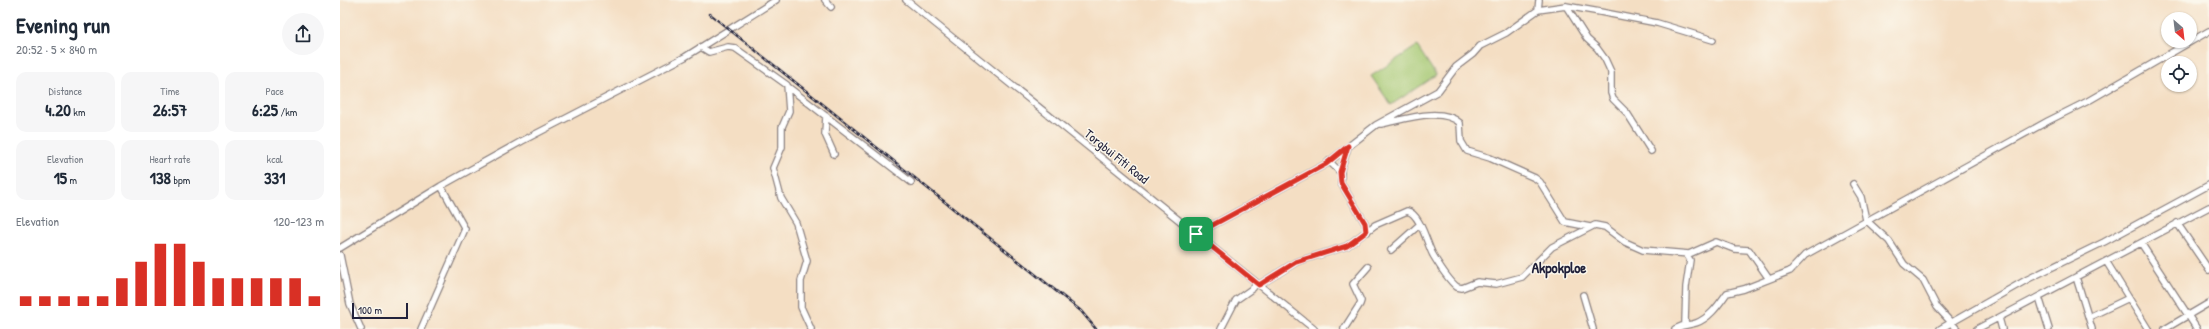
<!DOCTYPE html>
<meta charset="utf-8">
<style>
body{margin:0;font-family:"Patrick Hand",sans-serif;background:#f6f6f7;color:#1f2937;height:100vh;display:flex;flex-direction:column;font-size:15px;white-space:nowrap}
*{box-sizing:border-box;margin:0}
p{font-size:13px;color:#747a83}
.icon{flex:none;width:22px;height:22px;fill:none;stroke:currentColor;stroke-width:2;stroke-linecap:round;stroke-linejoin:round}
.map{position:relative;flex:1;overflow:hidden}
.drawer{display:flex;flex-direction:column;background:#fff;width:340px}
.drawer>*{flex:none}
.needle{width:26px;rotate:152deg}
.controls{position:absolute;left:1821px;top:12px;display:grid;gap:8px}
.controls a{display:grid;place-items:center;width:36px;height:36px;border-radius:50%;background:#fff;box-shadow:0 1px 3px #0004;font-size:20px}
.scale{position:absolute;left:12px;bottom:10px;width:56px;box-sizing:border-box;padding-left:4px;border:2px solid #22223b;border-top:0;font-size:11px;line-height:14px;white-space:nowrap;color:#22223b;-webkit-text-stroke:3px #fbf7ec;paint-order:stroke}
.pin{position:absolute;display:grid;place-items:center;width:34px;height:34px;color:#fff;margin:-17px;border-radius:8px;box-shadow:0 2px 6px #0006}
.round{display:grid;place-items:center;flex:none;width:42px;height:42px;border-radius:21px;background:#f6f6f7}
.overview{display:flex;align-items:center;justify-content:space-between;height:68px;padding:0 16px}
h1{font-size:22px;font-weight:700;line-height:30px}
.stats{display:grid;grid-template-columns:repeat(3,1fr);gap:6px;height:68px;padding:4px 16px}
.stats div{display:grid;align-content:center;border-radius:10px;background:#f6f6f7;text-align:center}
.stats b{font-size:17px;font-weight:700}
.stats small{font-size:11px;font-weight:400}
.stats p{font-size:11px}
.chart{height:112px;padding:8px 16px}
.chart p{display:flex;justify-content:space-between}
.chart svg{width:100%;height:72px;margin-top:4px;stroke:#d93025;stroke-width:6}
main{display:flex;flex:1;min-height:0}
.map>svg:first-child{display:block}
.grass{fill:#a5c872;stroke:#647556}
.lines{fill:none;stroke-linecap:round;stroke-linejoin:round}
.minor-casing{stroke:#8b807f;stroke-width:8}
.minor{stroke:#fff;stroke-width:5.5}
.rail-casing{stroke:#22223b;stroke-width:2.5}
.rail{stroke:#fbf7ec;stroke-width:1;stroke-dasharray:3;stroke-linecap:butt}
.route-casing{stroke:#fff;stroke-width:8}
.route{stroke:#d93025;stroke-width:5}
.labels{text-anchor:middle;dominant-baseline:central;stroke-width:3;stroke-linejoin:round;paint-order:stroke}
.street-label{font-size:13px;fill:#22223b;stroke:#fbf7ec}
.quarter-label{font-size:15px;font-weight:bold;fill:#22223b;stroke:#fbf7ec}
</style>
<main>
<section class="drawer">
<div class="overview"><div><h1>Evening run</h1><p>20:52 · 5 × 840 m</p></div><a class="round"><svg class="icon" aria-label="share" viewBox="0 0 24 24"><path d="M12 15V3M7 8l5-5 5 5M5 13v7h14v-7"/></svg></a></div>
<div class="stats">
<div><p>Distance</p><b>4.20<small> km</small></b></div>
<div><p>Time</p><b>26:57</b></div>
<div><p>Pace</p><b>6:25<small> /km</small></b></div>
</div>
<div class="stats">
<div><p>Elevation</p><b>15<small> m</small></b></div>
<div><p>Heart rate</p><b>138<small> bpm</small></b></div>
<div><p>kcal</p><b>331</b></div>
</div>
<div class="chart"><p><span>Elevation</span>120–123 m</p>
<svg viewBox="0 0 160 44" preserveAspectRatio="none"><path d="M5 44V38M15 44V38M25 44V38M35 44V38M45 44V38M55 44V27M65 44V17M75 44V6M85 44V6M95 44V17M105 44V27M115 44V27M125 44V27M135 44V27M145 44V27M155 44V38"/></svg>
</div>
</section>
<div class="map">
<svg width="1869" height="329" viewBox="0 0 1869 329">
<rect width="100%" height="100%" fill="#fbf7ec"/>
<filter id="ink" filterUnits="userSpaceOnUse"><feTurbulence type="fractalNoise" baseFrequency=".025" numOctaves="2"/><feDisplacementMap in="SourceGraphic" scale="8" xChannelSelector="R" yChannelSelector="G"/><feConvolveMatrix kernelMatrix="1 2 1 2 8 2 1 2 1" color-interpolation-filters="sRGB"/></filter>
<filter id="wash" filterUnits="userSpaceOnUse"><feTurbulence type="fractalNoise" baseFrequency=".012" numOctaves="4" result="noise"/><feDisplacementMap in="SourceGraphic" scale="16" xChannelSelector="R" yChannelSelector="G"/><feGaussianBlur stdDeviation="0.9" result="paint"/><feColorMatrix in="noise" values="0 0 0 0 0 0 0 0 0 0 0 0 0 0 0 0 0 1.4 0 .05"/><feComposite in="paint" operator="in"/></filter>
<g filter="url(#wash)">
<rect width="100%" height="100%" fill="#f4dec3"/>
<path class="grass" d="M 1077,46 L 1096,75 L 1051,105 L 1031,76 Z"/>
</g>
<g filter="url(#ink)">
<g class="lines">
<g class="minor-casing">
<path id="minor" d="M 485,0 L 491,7
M 566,0 L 974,329
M 1226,6 L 1247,39 L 1257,48 L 1265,59 L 1271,72 L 1271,93 L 1273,99 L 1287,113 L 1311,151
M 1198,10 L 1199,0
M 361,47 L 369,52 L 388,47 L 395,48 L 447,85 L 449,111 L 442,127 L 442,147 L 433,168 L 441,198 L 456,223 L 467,261 L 461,281 L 461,307 L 471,329
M 448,87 L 571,182
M 486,116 L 485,134 L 494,154
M 1041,124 C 1063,120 1101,106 1120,123 L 1121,141 L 1127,151 L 1150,158 L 1195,178 L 1200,182 L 1225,222 L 1250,227
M 1008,147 L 1001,169 L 1001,183 L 1025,223 L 1027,232
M 989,161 L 1000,172
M 1513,184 L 1521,197 L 1526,220 L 1549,241 L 1564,264 L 1583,280 L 1597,307 L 1617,329
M 1837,223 L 1869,270
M 856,234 L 986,164 L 1036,125 L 1098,91 L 1116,67 L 1133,54 L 1140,46 L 1166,33 L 1198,10 L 1226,6 L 1260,12 L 1317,23 L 1373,40
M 1801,243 L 1857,329
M 0,248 L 101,186 L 182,141 L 345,57 L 436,0
M 1051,250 L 1079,225
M 0,255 L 10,304 L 21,329
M 1766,261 L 1808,329
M 1736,277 L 1752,329
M 919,285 L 956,262 L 1007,246 L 1035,225 L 1067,211 C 1080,213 1087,244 1093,255 C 1099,265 1108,280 1117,287 L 1122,288 L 1137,282 L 1156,284 L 1182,277 L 1212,247 L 1255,225 L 1265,227 L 1285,242 L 1303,250 L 1349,254 L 1376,242 L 1394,249 L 1409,250 L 1429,279
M 1243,295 L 1253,329
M 1699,297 L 1709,329
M 1749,317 L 1789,298
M 1659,318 L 1662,329
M 1345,323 L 1346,287 L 1350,260 L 1346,254
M 81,329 L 125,229 L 101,186
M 881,329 L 896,300 L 913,288 L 916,283
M 1004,329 L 1020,304 L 1021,301 L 1013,284 L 1028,267
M 1335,329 C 1346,323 1347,326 1356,323 C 1370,318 1379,304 1387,293 L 1404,289 L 1450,271 L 1465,255 L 1708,121 L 1748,101 L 1869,31
M 1600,329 L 1688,279 L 1764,242 L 1869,185
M 1637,329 L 1869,207
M 1825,329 L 1869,303"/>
</g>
<use href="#minor" class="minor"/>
<g class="rail-casing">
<path id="rail" d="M 370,14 L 741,311 L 756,329"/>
</g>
<use href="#rail" class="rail"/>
</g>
</g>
<g class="lines" filter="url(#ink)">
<g class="route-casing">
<path id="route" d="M 1008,146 L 1000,172 L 1001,183 L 1025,223 L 1026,232 L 1007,246 L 956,262 L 919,285 L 856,234 L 986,164 Z"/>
</g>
<use href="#route" class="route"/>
</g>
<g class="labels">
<g class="street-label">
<text transform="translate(777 156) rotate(39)">Torgbui Fiti Road</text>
</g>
<g class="quarter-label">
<text x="1219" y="267">Akpokploe</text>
</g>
</g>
</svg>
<div class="controls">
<a><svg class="needle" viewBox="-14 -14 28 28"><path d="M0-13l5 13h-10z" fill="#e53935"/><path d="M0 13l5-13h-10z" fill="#747a83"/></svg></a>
<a><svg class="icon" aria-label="locate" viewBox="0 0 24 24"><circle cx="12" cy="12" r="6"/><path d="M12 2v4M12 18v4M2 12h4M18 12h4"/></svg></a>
</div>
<div class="scale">100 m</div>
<div class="pin" style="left:856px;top:234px;background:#1e9e55"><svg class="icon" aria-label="arrive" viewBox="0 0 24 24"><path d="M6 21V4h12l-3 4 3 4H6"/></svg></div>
</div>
</main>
